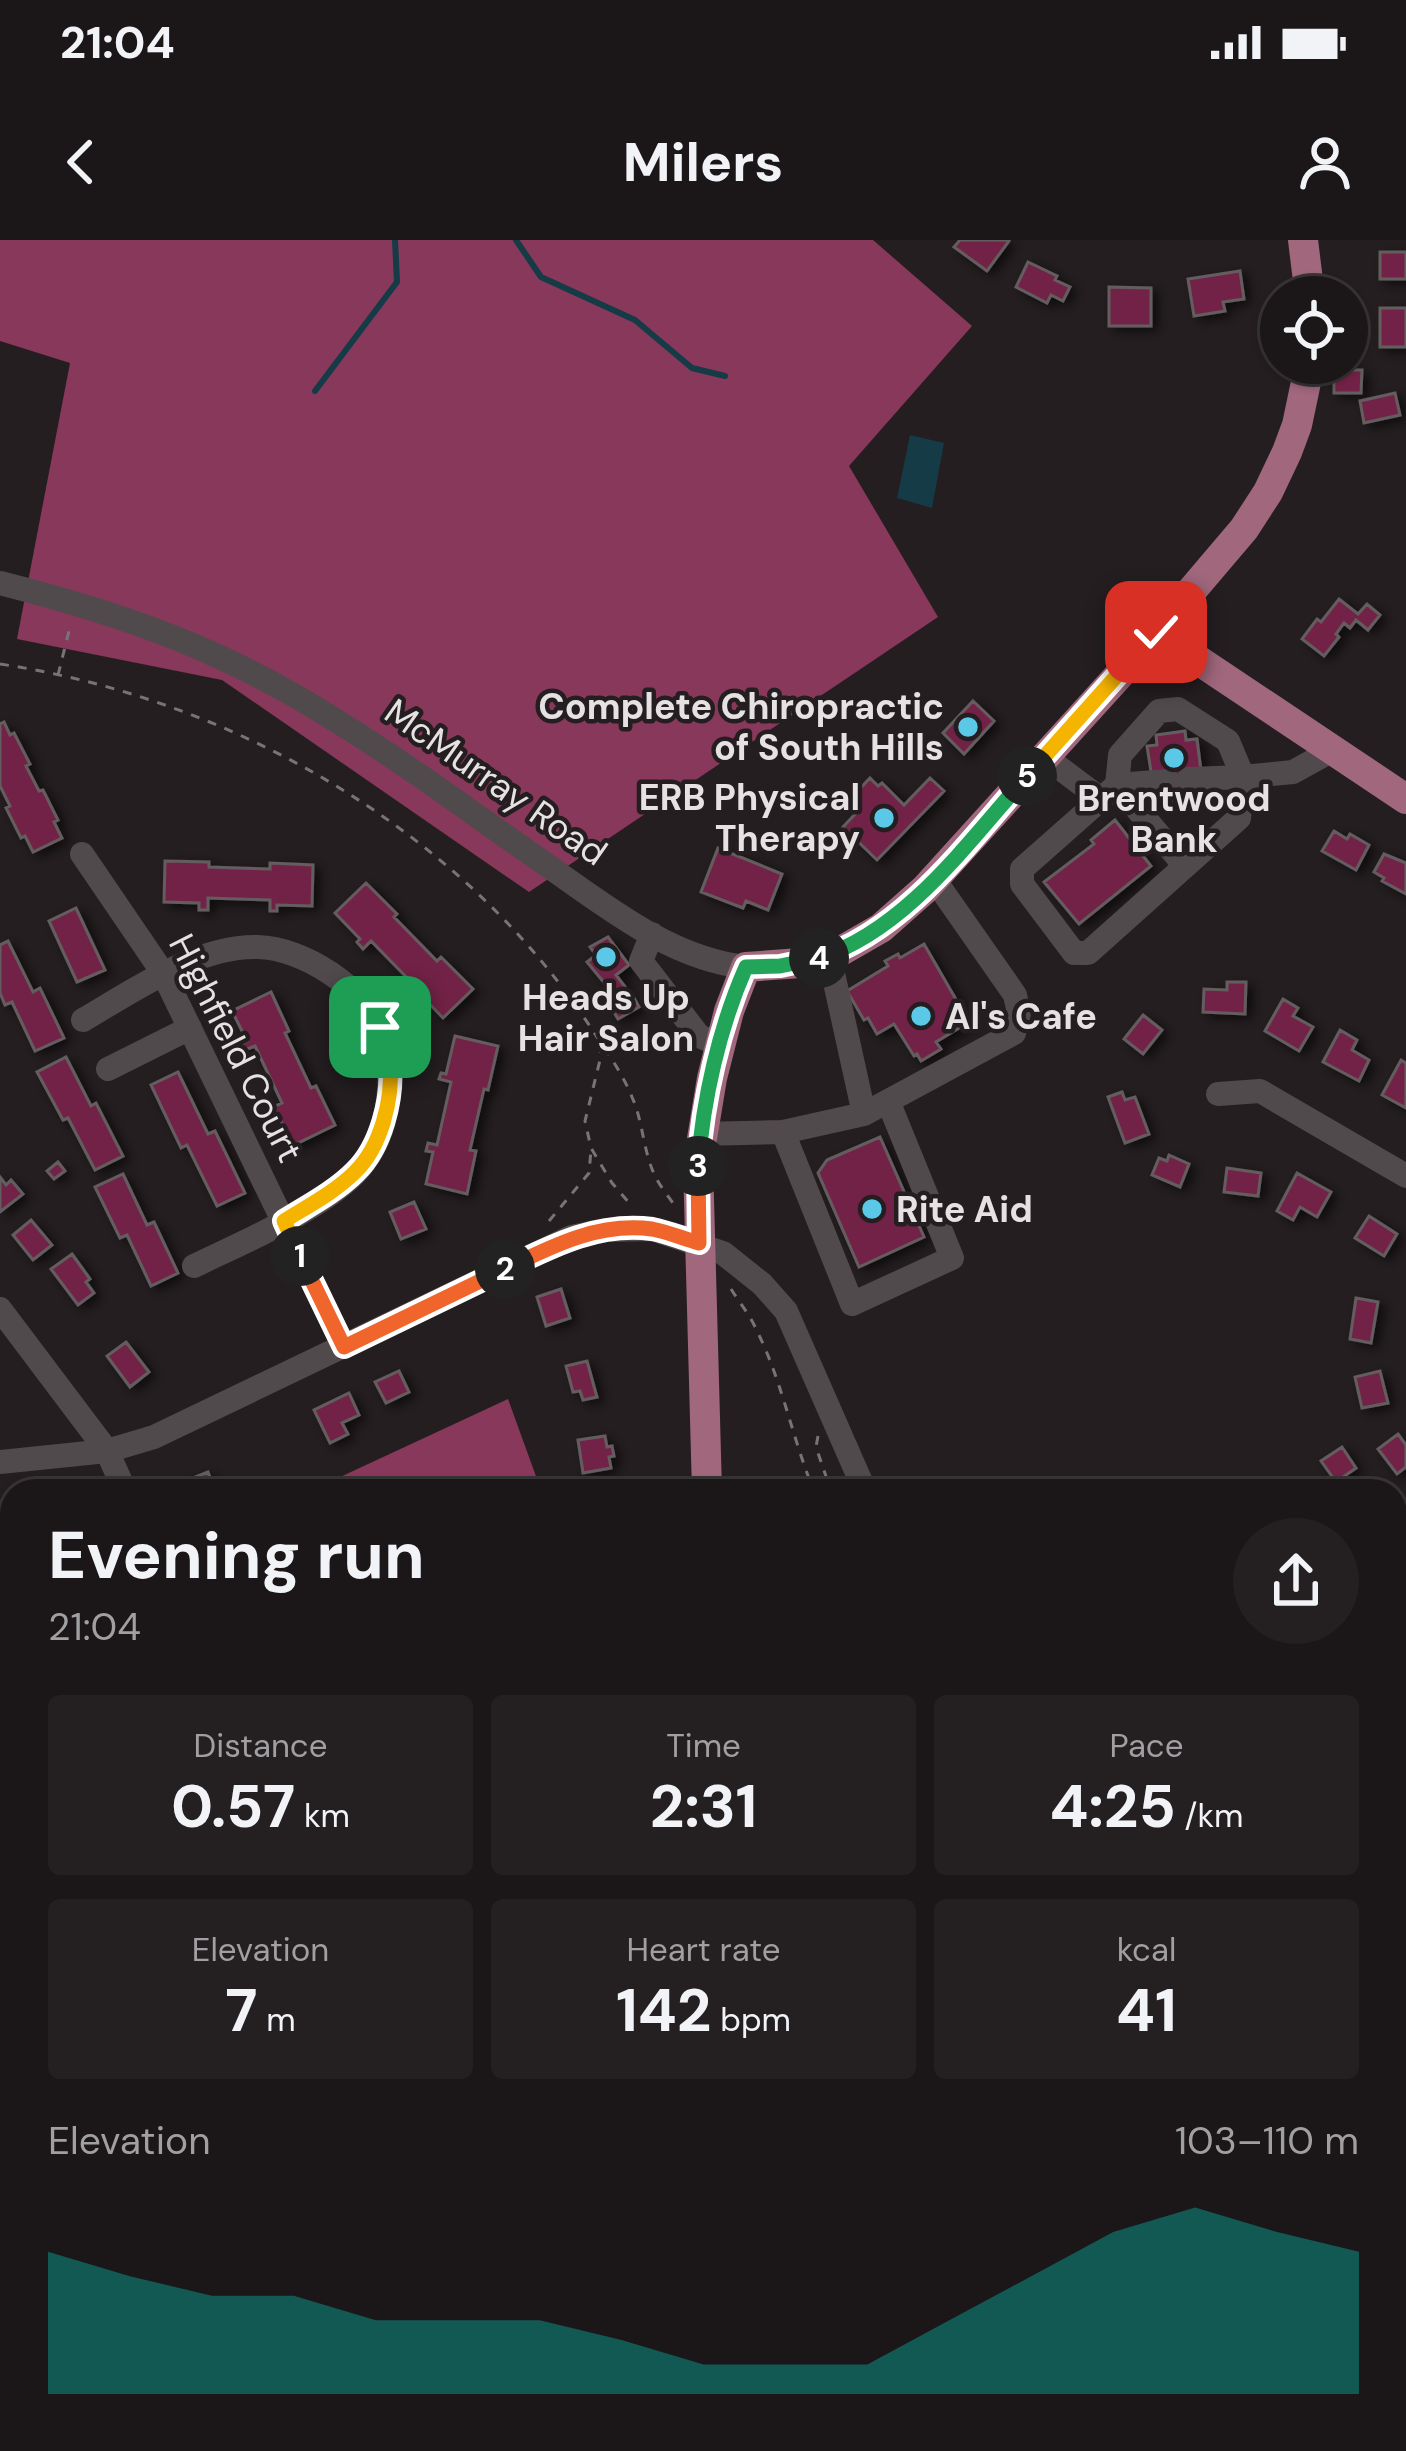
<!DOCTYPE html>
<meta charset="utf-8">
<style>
body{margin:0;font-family:"DM Sans",sans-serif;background:#241f21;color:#f1f3f6;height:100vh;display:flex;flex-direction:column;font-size:45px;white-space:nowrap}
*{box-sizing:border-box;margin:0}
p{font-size:39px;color:#a09fa2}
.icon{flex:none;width:66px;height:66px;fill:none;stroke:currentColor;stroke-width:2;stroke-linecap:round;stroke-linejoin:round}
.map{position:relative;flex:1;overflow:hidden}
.details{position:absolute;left:0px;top:1239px;width:1407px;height:972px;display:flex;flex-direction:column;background:#1b1618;border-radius:36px 36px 0 0;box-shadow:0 3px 9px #0004,0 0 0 3px #393537}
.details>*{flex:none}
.tools{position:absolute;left:1260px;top:36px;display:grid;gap:24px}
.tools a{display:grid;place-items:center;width:108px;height:108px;border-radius:50%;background:#1b1618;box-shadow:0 3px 9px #0004,0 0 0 3px #393537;font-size:60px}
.pin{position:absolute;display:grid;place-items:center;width:102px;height:102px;color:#fff;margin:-51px;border-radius:24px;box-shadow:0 6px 18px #0006}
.km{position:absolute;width:60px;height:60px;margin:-30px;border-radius:50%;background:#222;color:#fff;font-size:33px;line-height:60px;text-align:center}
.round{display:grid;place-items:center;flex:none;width:126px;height:126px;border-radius:63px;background:#241f21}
.overview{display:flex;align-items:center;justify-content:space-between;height:204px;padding:0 48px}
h1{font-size:66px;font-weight:700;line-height:90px}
.figures{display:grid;grid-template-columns:repeat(3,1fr);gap:18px;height:204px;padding:12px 48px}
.figures div{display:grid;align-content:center;border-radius:12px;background:#241f21;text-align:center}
.figures b{font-size:60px;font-weight:700}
.figures small{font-size:33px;font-weight:400}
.figures p{font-size:33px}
.chart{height:336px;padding:24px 48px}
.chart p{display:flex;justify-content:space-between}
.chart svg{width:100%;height:216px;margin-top:12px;fill:#0f766e;opacity:.7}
.status{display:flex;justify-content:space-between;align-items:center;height:84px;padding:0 60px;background:#1b1618;direction:ltr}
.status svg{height:33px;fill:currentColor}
header{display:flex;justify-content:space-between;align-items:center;height:156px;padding:0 48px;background:#1b1618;font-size:54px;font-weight:700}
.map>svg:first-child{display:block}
.forest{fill:#88385a}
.water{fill:#153b46}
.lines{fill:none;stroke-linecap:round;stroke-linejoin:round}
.stream{stroke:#153b46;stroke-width:6}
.building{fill:#722447;stroke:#645d5f;stroke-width:3;filter:url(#shadow)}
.path{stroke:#787374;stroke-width:3;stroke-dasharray:9 9;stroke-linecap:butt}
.minor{stroke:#514a4c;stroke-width:24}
.major{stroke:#a0677d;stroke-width:30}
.split-1-casing{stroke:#fff;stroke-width:24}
.split-2-casing{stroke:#fff;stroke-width:24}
.split-3-casing{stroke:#fff;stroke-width:24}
.split-4-casing{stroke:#fff;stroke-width:24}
.split-5-casing{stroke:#fff;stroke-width:24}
.split-6-casing{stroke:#fff;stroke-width:24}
.split-1{stroke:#f5b400;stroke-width:15}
.split-2{stroke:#f0652b;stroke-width:15}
.split-3{stroke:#f0652b;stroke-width:15}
.split-4{stroke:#22a559;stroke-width:15}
.split-5{stroke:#22a559;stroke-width:15}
.split-6{stroke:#f5b400;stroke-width:15}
.poi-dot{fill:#5bc8e7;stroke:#241e20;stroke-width:4.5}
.labels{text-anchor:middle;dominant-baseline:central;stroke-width:9;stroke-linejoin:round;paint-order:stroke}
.poi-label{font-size:36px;font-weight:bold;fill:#e6e2e3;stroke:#241e20;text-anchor:end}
.street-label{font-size:36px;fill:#e6e2e3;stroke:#241e20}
</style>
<div class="status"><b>21:04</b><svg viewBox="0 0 49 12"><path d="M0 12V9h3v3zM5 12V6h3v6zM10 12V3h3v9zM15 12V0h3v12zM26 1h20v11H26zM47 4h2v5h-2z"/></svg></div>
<header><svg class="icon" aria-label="back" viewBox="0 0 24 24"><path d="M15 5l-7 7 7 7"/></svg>Milers<svg class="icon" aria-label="person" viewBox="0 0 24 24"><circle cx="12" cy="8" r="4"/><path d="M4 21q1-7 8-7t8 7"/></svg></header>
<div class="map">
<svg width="1406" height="2211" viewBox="0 0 1406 2211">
<defs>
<filter id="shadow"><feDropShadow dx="6" dy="4" stdDeviation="6" flood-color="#0009"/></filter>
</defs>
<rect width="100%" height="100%" fill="#241e20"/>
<path class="forest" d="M 0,0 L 873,0 L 972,86 L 849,226 L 938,377 L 529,652 L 222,440 L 17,399 L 70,123 L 0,101 Z
M 508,1159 L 537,1239 L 538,1251 L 310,1251 Z
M 0,2154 L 12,2156 L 12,2199 L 422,2199 L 418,2211 L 0,2211 Z
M 1202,2199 L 1304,2199 L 1309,2211 L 1208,2211 Z"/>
<path class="water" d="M 910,195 L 944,203 L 932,268 L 897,258 Z"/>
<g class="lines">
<path class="stream" d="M 516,0 L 541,37 L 635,80 L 692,128 L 725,136
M 315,151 L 397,42 L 395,0"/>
</g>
<path class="building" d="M 960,0 L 1008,0 L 1009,1 L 987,31 L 954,7 Z
M 1380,12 L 1406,12 L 1406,39 L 1380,39 Z
M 1028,22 L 1057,36 L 1055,40 L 1070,47 L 1063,61 L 1051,55 L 1047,63 L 1016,47 Z
M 1240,31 L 1244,59 L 1223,62 L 1225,71 L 1194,76 L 1188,39 Z
M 1109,47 L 1151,48 L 1151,86 L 1109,86 Z
M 1380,68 L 1406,68 L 1406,107 L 1380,107 Z
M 1334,130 L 1362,130 L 1361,153 L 1334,153 Z
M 1395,153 L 1400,175 L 1364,183 L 1360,161 Z
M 1339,359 L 1358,374 L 1367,364 L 1380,375 L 1368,390 L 1356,380 L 1350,388 L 1344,383 L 1336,394 L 1339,397 L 1324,416 L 1302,399 L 1317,379 L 1321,382 Z
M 973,461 L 994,481 L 964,514 L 943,493 Z
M 4,482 L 10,495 L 14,493 L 30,524 L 26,526 L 39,551 L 43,550 L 58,580 L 54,582 L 62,598 L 33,612 L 25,596 L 21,598 L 6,568 L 10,566 L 0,546 L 0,484 Z
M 1185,491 L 1186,500 L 1197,499 L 1201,531 L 1188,533 L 1191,558 L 1171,561 L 1167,536 L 1152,538 L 1147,506 L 1157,505 L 1156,495 Z
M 870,538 L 878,546 L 882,543 L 904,565 L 930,538 L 944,551 L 877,620 L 843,587 L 859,570 L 852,563 L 855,560 L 852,557 Z
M 1115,580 L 1151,626 L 1079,684 L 1044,642 L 1094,604 L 1091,600 Z
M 1334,591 L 1347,599 L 1350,594 L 1369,605 L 1356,630 L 1322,611 Z
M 718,608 L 782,634 L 768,670 L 746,661 L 743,668 L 701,652 Z
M 1384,614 L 1406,623 L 1406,654 L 1382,641 L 1384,638 L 1374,632 Z
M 165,621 L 209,622 L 209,627 L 270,629 L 270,623 L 313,625 L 312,666 L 277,665 L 277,671 L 270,671 L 270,660 L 208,658 L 208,670 L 199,670 L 199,663 L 164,662 Z
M 366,643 L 397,674 L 394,677 L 437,721 L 441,717 L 473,749 L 443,778 L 418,752 L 413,757 L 408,751 L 414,745 L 371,701 L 363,709 L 357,702 L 360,699 L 335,673 Z
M 76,668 L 105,730 L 77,742 L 49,681 Z
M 608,697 L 629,725 L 616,735 L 626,748 L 615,756 L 587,722 L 596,715 L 590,707 Z
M 8,701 L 33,752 L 40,748 L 64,798 L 35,811 L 12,762 L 5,765 L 0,753 L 0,705 Z
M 924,704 L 969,782 L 936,802 L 941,809 L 921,821 L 917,814 L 914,816 L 894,784 L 877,794 L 868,778 L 864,780 L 847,751 L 888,726 L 885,721 L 898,714 L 900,718 Z
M 1227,742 L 1246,742 L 1245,774 L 1203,772 L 1204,749 L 1227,750 Z
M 271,752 L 289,791 L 285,793 L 311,848 L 316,846 L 335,885 L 294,905 L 273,867 L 282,863 L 255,806 L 245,810 L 242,803 L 247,801 L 232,771 Z
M 633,756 L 639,767 L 618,779 L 612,769 Z
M 1283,759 L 1298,768 L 1293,776 L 1313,787 L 1299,811 L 1265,791 Z
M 1143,775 L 1162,790 L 1143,814 L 1124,799 Z
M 1340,790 L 1357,800 L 1352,810 L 1369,820 L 1359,841 L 1323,822 Z
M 455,796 L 498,806 L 488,850 L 484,849 L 470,910 L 476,911 L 467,954 L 426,944 L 433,912 L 426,911 L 428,903 L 437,905 L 451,842 L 439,839 L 441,833 L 446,834 Z
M 66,817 L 91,866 L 96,863 L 123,916 L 95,930 L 68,878 L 63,880 L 37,832 Z
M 1401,820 L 1406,823 L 1406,868 L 1382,855 Z
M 178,832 L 208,894 L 215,891 L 245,953 L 217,966 L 187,905 L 181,908 L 151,845 Z
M 1122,852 L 1125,860 L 1135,857 L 1149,894 L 1125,903 L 1108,857 Z
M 880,897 L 924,997 L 859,1027 L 818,933 L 827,920 Z
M 1169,915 L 1189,924 L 1180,947 L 1152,935 L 1159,918 L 1167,921 Z
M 58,922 L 65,931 L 54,939 L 47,931 Z
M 1227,928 L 1261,933 L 1258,956 L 1224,952 Z
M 1297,933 L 1331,952 L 1317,977 L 1300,967 L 1293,980 L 1277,971 Z
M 123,934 L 147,985 L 154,982 L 178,1033 L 151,1046 L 127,995 L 120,998 L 95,947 Z
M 0,937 L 6,945 L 11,940 L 23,954 L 0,972 Z
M 414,962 L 426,989 L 401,999 L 390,972 Z
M 1369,976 L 1397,994 L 1384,1016 L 1355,998 Z
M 31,980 L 52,1005 L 33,1020 L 13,995 Z
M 72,1014 L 90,1039 L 86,1042 L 94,1053 L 78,1065 L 51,1029 Z
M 561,1049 L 570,1078 L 546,1086 L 537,1057 Z
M 1356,1058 L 1378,1062 L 1371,1103 L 1350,1099 Z
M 126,1102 L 149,1132 L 130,1147 L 107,1116 Z
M 587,1121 L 597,1157 L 583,1160 L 580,1151 L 573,1152 L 566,1126 Z
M 399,1131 L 409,1152 L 386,1163 L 375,1142 Z
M 1380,1131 L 1388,1163 L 1362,1168 L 1355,1137 Z
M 349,1153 L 359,1175 L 342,1183 L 348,1194 L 330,1203 L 314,1170 Z
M 1398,1194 L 1406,1205 L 1406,1227 L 1397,1234 L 1378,1209 Z
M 605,1196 L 607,1207 L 612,1206 L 614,1216 L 609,1217 L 611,1228 L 583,1233 L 578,1200 Z
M 1342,1207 L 1356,1228 L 1336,1242 L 1321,1221 Z
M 208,1232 L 215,1251 L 189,1251 L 185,1241 Z
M 10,1450 L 12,1495 L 0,1500 L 0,1454 Z
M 0,1527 L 11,1530 L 7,1546 L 12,1548 L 8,1564 L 0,1562 Z
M 5,1765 L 12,1766 L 12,1791 L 1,1789 Z
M 449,2199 L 455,2199 L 481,2210 L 444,2211 Z
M 615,2199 L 633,2199 L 640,2203 L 637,2211 L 609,2211 Z"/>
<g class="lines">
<path class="path" d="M 0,424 C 235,459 465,592 595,794 C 608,813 623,835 632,857 C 643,881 643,911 655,936 C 660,946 668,956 675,966
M 58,435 L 70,387
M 599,804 L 601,816 L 585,881 L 591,908 L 612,943 L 631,965
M 549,981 L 589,933 L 591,910
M 731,1049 C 739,1062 750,1075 756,1089 C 782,1140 792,1198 814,1251
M 818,1196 L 816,1207 L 831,1251
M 1395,1894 L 1406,1900
M 1242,2199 L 1247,2211"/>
<path class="minor" d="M 0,343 C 126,375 225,410 335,480 C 405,523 471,572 538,619 C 601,662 668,719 746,727
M 1045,517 L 1101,559
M 1168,541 L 1117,545 L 1022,629 L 1022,644 L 1074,713 L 1088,713 L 1239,578 L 1243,537 L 1293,532 L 1331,511
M 82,614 L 163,733 L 344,1107
M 1185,626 L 1117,545 L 1120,515 L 1159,471 L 1178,469 L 1228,501 L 1243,537 L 1189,539
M 652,694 L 641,721 L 699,796 L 720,805
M 83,780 C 133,751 198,705 258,707 C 303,708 365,748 381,791 C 397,833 390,894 359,929 C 325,968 241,1003 194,1026
M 108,829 L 190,788
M 1218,854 L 1260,851 L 1406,936
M 864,874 L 1014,793 L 1019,773 L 1015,755 L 934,639
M 783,892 L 864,874 L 829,715
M 701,894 L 783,892 L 852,1064 L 952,1018 L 888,861
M 0,1069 L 107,1211 L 125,1251
M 0,1222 L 107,1211 L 154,1197 L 571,997 L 605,990 L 652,989 L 723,1013 L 762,1044 L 786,1071 L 865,1251
M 0,1713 L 12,1717
M 1406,1924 C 1396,1964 1390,1998 1406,2037
M 0,2061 L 12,2063"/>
<path class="major" d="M 1303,0 L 1310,57
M 1156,392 L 1406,559
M 707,1251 L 698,923 L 712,838 L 729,771 L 746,727 L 800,723 L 841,711 L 881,688 L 925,649 L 1131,422 L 1244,289 L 1268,252 L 1287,212 L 1297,185 L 1310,123
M 544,2211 L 549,2199"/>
</g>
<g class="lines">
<g class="split-1-casing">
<path id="split-1" d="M 300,1016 L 284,981 C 308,966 335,952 355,932 C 381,907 393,859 390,824 C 389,812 383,799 380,787"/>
</g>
<g class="split-2-casing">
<path id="split-2" d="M 300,1016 L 344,1107 L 505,1029"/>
</g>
<g class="split-3-casing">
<path id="split-3" d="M 505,1029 C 552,1006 598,982 652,989 C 668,992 684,999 699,1003 L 698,926"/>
</g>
<g class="split-4-casing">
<path id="split-4" d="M 698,926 C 703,860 719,788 746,727 L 780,726 L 819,718"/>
</g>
<g class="split-5-casing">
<path id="split-5" d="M 819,718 C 906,690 968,602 1027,536"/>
</g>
<g class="split-6-casing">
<path id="split-6" d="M 1027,536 L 1156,392"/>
</g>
<use href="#split-1" class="split-1"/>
<use href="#split-2" class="split-2"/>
<use href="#split-3" class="split-3"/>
<use href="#split-4" class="split-4"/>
<use href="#split-5" class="split-5"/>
<use href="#split-6" class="split-6"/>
</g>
<g class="poi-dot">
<circle cx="968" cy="487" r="12"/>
<circle cx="1174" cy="518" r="12"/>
<circle cx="884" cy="578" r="12"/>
<circle cx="606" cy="717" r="12"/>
<circle cx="921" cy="776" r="12"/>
<circle cx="872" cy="969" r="12"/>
</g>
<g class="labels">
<g class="poi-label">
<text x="944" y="466">Complete Chiropractic<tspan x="944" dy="41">of South Hills</tspan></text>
<text x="860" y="557">ERB Physical<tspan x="860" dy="41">Therapy</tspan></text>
<text x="1174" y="558" text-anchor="middle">Brentwood<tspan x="1174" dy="41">Bank</tspan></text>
<text x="606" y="757" text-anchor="middle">Heads Up<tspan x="606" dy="41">Hair Salon</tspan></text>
<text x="945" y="776" text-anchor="start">Al's Cafe</text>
<text x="896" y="969" text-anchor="start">Rite Aid</text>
</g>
<g class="street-label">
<text transform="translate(496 542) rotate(35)">McMurray Road</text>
<text transform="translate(236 808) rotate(63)">Highfield Court</text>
</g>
</g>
</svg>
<div class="tools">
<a><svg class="icon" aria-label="locate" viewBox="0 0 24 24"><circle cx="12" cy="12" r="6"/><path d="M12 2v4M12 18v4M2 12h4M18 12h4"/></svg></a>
</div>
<div class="pin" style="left:380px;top:787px;background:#1e9e55"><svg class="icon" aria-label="arrive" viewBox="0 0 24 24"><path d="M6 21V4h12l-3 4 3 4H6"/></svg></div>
<div class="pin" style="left:1156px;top:392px;background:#d93025"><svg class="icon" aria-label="check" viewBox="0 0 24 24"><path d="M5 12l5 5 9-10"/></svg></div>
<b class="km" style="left:300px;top:1016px">1</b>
<b class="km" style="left:505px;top:1029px">2</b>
<b class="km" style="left:698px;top:926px">3</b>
<b class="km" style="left:819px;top:718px">4</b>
<b class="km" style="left:1027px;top:536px">5</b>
<section class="details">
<div class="overview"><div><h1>Evening run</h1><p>21:04</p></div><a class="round"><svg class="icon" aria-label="share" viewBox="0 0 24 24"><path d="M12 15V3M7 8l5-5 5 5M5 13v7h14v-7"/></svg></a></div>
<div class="figures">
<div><p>Distance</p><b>0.57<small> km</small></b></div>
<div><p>Time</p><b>2:31</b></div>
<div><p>Pace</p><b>4:25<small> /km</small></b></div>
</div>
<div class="figures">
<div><p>Elevation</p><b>7<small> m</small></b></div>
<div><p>Heart rate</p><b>142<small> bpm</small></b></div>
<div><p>kcal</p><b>41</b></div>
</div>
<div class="chart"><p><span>Elevation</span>103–110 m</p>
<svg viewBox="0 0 160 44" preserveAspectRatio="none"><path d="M0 44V15L10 20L20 24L30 24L40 29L50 29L60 29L70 33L80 38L90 38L100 38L110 29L120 20L130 11L140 6L150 11L160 15V44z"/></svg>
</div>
</section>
</div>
